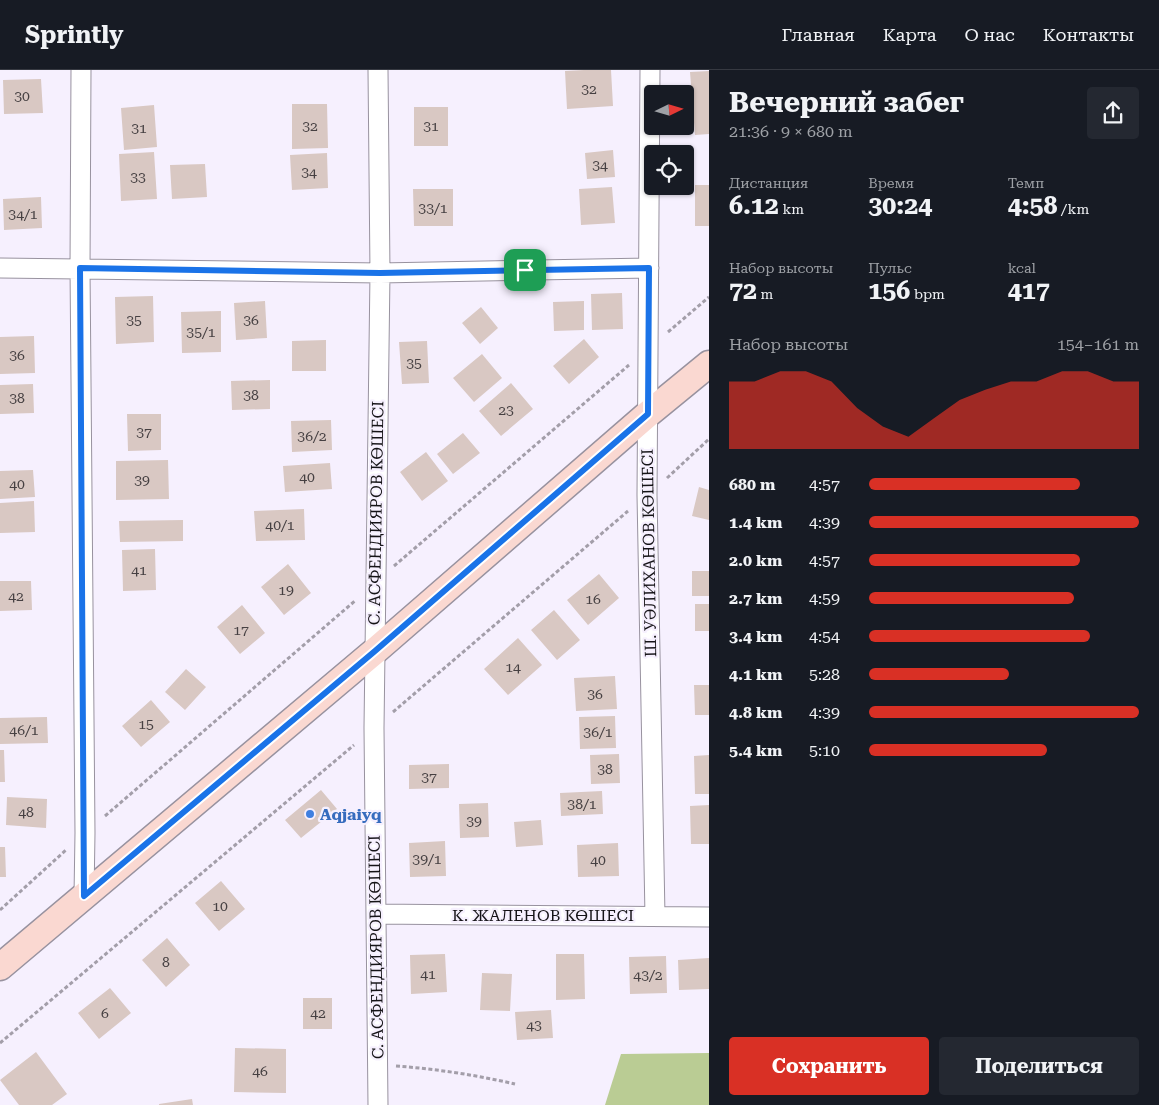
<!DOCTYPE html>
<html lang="ru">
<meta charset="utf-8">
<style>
body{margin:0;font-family:"Roboto Serif",serif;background:#242831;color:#f1f3f6;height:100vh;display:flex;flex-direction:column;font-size:19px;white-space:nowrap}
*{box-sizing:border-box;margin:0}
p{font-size:16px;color:#9ea1a6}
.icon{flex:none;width:28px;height:28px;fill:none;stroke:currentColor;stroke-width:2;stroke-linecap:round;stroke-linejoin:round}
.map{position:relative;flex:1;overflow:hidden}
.sheet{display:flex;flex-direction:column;background:#171b24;width:450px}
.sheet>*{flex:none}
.needle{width:32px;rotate:85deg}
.buttons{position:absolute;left:644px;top:15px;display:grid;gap:10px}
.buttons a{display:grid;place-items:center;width:50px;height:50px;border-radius:5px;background:#171b24;box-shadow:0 1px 4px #0004;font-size:25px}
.pin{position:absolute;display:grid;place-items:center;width:42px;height:42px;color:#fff;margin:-21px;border-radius:10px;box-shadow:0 2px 8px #0006}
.round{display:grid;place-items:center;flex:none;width:52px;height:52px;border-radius:5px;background:#242831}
.summary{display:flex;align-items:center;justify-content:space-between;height:85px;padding:0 20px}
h1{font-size:28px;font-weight:700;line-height:38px}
.figures{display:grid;grid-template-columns:repeat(3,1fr);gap:8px;height:85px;padding:5px 20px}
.figures div{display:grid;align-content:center}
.figures b{font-size:25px;font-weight:700}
.figures small{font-size:14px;font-weight:400}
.figures p{font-size:14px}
.chart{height:140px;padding:10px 20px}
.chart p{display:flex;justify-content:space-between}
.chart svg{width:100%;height:90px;margin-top:5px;fill:#d93025;opacity:.7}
.button{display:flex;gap:10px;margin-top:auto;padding:10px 20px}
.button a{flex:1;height:58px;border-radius:5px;background:#d93025;color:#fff;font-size:20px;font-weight:700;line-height:58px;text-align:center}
.button a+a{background:#242831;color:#f1f3f6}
ul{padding:0 20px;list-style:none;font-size:16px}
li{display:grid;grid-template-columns:80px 60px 1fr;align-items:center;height:38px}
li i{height:12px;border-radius:6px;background:#d93025}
header{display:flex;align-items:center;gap:30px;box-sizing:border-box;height:70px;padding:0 25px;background:#171b24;border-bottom:1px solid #363941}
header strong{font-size:24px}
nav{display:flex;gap:28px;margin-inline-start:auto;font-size:18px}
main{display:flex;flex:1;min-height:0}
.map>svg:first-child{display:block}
.green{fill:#bacc94}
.building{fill:#d9c8c3}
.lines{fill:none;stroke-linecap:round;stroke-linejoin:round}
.street-casing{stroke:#98929f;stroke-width:21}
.secondary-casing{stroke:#98929f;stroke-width:29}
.path{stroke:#a39ea9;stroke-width:3;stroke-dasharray:4 2.5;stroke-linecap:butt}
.street{stroke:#fff;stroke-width:19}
.secondary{stroke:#fad8d1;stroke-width:26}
.route-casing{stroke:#fff;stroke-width:10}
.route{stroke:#1a73e8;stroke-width:6}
.shop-dot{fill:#3f7fe0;stroke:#f6f0fe;stroke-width:2}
.labels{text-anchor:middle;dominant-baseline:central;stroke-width:4.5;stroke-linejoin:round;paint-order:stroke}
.number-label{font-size:14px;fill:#464042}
.street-label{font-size:16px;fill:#151317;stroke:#f6f0fe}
.shop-label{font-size:16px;font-weight:bold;fill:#366cbe;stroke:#f6f0fe;text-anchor:start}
</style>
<header>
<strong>Sprintly</strong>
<nav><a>Главная</a><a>Карта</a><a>О нас</a><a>Контакты</a></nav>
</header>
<main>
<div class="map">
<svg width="709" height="1035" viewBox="0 0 709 1035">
<rect width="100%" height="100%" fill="#f6f0fe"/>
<path class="green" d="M 709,983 L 709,1035 L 605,1035 L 621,984 Z"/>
<path class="building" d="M 584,0 L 611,0 L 613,36 L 567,39 L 565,1 Z
M 709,1 L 709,64 L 695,65 L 690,2 Z
M 41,9 L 43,43 L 4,44 L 3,10 Z
M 292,34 L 327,34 L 328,78 L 292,79 Z
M 154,35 L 157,77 L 124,80 L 121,38 Z
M 414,37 L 448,37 L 448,76 L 414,76 Z
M 613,80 L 615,107 L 587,109 L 585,83 Z
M 154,82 L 157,129 L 121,131 L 119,84 Z
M 327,83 L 328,118 L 292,120 L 290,85 Z
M 205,94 L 207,127 L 172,129 L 170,95 Z
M 695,115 L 709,115 L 709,156 L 695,156 Z
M 612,117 L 615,153 L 581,155 L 579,119 Z
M 413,119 L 453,119 L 453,156 L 414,156 Z
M 41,127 L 42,158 L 4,160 L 3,129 Z
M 622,223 L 623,259 L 592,260 L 591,224 Z
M 153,226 L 154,272 L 116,274 L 115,227 Z
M 265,231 L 267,268 L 236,270 L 234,233 Z
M 584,231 L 584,260 L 554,261 L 553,232 Z
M 481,237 L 498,258 L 480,274 L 462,253 Z
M 221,241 L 221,282 L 182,283 L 181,242 Z
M 34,266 L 35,303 L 0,304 L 0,267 Z
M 584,269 L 599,287 L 569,314 L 553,296 Z
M 326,270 L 326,301 L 292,301 L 292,271 Z
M 427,271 L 429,313 L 402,314 L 399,272 Z
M 482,284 L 502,308 L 474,332 L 453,308 Z
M 270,310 L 270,339 L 232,340 L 231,311 Z
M 511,313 L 533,339 L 501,366 L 479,341 Z
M 33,314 L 34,343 L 0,344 L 0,315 Z
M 127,344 L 161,344 L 161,380 L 128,381 Z
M 331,350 L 332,380 L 292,382 L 291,351 Z
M 463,363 L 480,383 L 453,404 L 437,384 Z
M 426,382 L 448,411 L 422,431 L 400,402 Z
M 168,390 L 169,429 L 116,430 L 116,391 Z
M 330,393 L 332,419 L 285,422 L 283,396 Z
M 33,400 L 35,427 L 0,429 L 0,401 Z
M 699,417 L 709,420 L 709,450 L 692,446 Z
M 34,431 L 35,462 L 0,463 L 0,433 Z
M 304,439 L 305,470 L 256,471 L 254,441 Z
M 183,450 L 183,471 L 120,472 L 119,451 Z
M 155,479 L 156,520 L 123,521 L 122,480 Z
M 288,494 L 311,523 L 284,545 L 261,517 Z
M 692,501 L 709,501 L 709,526 L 692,526 Z
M 599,504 L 619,528 L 588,555 L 567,530 Z
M 0,511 L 31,511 L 32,540 L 0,541 Z
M 695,534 L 709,534 L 709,561 L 695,561 Z
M 242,535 L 265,563 L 240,584 L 217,557 Z
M 554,540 L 580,570 L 557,590 L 531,560 Z
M 518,568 L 542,595 L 508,625 L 484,599 Z
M 186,599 L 206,617 L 185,640 L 165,622 Z
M 615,606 L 617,639 L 576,641 L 574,608 Z
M 694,615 L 709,615 L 709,645 L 695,645 Z
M 151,630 L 170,652 L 141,677 L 122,656 Z
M 615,646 L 616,678 L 580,679 L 579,647 Z
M 47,647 L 48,673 L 0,674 L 0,648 Z
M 0,680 L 4,680 L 5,712 L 0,712 Z
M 619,684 L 620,713 L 591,714 L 590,685 Z
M 709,685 L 709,724 L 695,724 L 694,686 Z
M 449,694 L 449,718 L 409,719 L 409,695 Z
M 321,720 L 337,739 L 301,768 L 285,750 Z
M 602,721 L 603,744 L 561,746 L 560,723 Z
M 7,727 L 47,729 L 46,758 L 6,755 Z
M 488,733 L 489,767 L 460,768 L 459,734 Z
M 709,735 L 709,774 L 691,774 L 690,736 Z
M 541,750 L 543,775 L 516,777 L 514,752 Z
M 445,771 L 446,806 L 410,807 L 409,773 Z
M 618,773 L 619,806 L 578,807 L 577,775 Z
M 0,777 L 5,777 L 6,807 L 0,807 Z
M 221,811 L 245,839 L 219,861 L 195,833 Z
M 167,868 L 190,895 L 166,917 L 142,890 Z
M 445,884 L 447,922 L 411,924 L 410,885 Z
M 556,884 L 584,884 L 585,929 L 556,930 Z
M 666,886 L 667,923 L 630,924 L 629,887 Z
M 709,888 L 709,919 L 679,920 L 678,890 Z
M 482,903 L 512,904 L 510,941 L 480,940 Z
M 110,918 L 131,943 L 99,969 L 78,943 Z
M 303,928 L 332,928 L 332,959 L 303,959 Z
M 551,940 L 553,968 L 517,970 L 515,942 Z
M 235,978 L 286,979 L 286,1023 L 234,1022 Z
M 36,982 L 67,1024 L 52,1035 L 19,1035 L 0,1010 Z
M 192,1029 L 193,1035 L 159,1035 L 159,1034 Z"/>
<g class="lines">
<g class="street-casing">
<path id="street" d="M 81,0 L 80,198 L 85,763 L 84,826
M 650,0 L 647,425 L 655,846
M 0,198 L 380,203 L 649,198
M 376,844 L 709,847
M 378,1035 L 374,658 L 380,203 L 378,0"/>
</g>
<g class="secondary-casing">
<path id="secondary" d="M 0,897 L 375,581 L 648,344 L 709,294"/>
</g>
<path class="path" d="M 668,262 L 709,227
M 667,408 L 709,369
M 394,496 L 629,295
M 393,642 L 628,441
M 105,746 L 356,530
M 0,840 L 66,780
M 0,973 L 354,675
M 396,996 C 436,999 476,1005 515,1014"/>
<use href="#street" class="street"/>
<use href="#secondary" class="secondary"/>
</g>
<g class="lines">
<g class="route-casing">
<path id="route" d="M 80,198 L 380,203 L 649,198 L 648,344 L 375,581 L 84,826 Z"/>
</g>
<use href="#route" class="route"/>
</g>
<circle class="shop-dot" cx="310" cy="744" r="5"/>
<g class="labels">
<g class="number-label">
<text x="589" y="19">32</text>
<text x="22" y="26">30</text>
<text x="310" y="56">32</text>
<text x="431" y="56">31</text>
<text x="139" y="58">31</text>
<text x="600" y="95">34</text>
<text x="309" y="102">34</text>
<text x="138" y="107">33</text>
<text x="433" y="138">33/1</text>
<text x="23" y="144">34/1</text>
<text x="134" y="250">35</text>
<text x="251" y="250">36</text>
<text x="201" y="262">35/1</text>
<text x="17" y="285">36</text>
<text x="414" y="293">35</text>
<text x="251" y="325">38</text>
<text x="17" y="328">38</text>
<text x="506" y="340">23</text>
<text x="144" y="362">37</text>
<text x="312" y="366">36/2</text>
<text x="307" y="407">40</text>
<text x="142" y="410">39</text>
<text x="17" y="414">40</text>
<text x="280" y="455">40/1</text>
<text x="139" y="500">41</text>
<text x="286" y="520">19</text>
<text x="16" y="526">42</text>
<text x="593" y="529">16</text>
<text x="241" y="560">17</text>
<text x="513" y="597">14</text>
<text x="595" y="624">36</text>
<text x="146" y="654">15</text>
<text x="24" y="660">46/1</text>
<text x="598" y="662">36/1</text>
<text x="605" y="699">38</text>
<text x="429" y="707">37</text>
<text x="582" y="734">38/1</text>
<text x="26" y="742">48</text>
<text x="474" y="751">39</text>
<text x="427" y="789">39/1</text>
<text x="598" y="790">40</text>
<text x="220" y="836">10</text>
<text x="166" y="892">8</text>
<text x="428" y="904">41</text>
<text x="648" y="905">43/2</text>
<text x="105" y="943">6</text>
<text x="318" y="943">42</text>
<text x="534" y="955">43</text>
<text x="260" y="1001">46</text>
</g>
<g class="street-label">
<text transform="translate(376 443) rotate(-89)">С. АСФЕНДИЯРОВ КӨШЕСІ</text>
<text transform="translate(649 483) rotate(-91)">Ш. УӘЛИХАНОВ КӨШЕСІ</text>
<text x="543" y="845">К. ЖАЛЕНОВ КӨШЕСІ</text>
<text transform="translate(376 877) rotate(-91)">С. АСФЕНДИЯРОВ КӨШЕСІ</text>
</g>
<g class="shop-label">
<text x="320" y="744">Aqjaiyq</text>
</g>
</g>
</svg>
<div class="buttons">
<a><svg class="needle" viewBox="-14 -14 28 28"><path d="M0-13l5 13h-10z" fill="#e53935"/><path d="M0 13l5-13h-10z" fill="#9ea1a6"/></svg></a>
<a><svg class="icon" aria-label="locate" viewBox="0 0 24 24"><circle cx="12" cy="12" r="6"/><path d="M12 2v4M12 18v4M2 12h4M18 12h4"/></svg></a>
</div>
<div class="pin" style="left:525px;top:200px;background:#1e9e55"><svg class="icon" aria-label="arrive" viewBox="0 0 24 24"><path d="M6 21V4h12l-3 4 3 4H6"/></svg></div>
</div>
<section class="sheet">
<div class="summary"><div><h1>Вечерний забег</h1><p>21:36 · 9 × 680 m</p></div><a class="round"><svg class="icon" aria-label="share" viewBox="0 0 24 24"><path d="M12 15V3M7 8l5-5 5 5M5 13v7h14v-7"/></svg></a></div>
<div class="figures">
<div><p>Дистанция</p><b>6.12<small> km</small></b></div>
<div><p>Время</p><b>30:24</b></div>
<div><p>Темп</p><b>4:58<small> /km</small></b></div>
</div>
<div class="figures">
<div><p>Набор высоты</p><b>72<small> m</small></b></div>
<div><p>Пульс</p><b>156<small> bpm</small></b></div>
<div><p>kcal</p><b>417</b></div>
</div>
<div class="chart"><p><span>Набор высоты</span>154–161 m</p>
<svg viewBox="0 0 160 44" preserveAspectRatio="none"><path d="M0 44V11L10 11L20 6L30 6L40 11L50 24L60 33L70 38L80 29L90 20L100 15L110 11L120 11L130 6L140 6L150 11L160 11V44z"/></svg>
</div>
<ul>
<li><b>680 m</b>4:57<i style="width:78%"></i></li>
<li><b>1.4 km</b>4:39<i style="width:100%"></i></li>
<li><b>2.0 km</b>4:57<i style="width:78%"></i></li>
<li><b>2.7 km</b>4:59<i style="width:76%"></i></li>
<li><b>3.4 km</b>4:54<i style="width:82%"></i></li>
<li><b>4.1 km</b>5:28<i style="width:52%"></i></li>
<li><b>4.8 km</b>4:39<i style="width:100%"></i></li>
<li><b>5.4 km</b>5:10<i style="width:66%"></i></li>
</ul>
<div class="button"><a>Сохранить</a><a>Поделиться</a></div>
</section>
</main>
